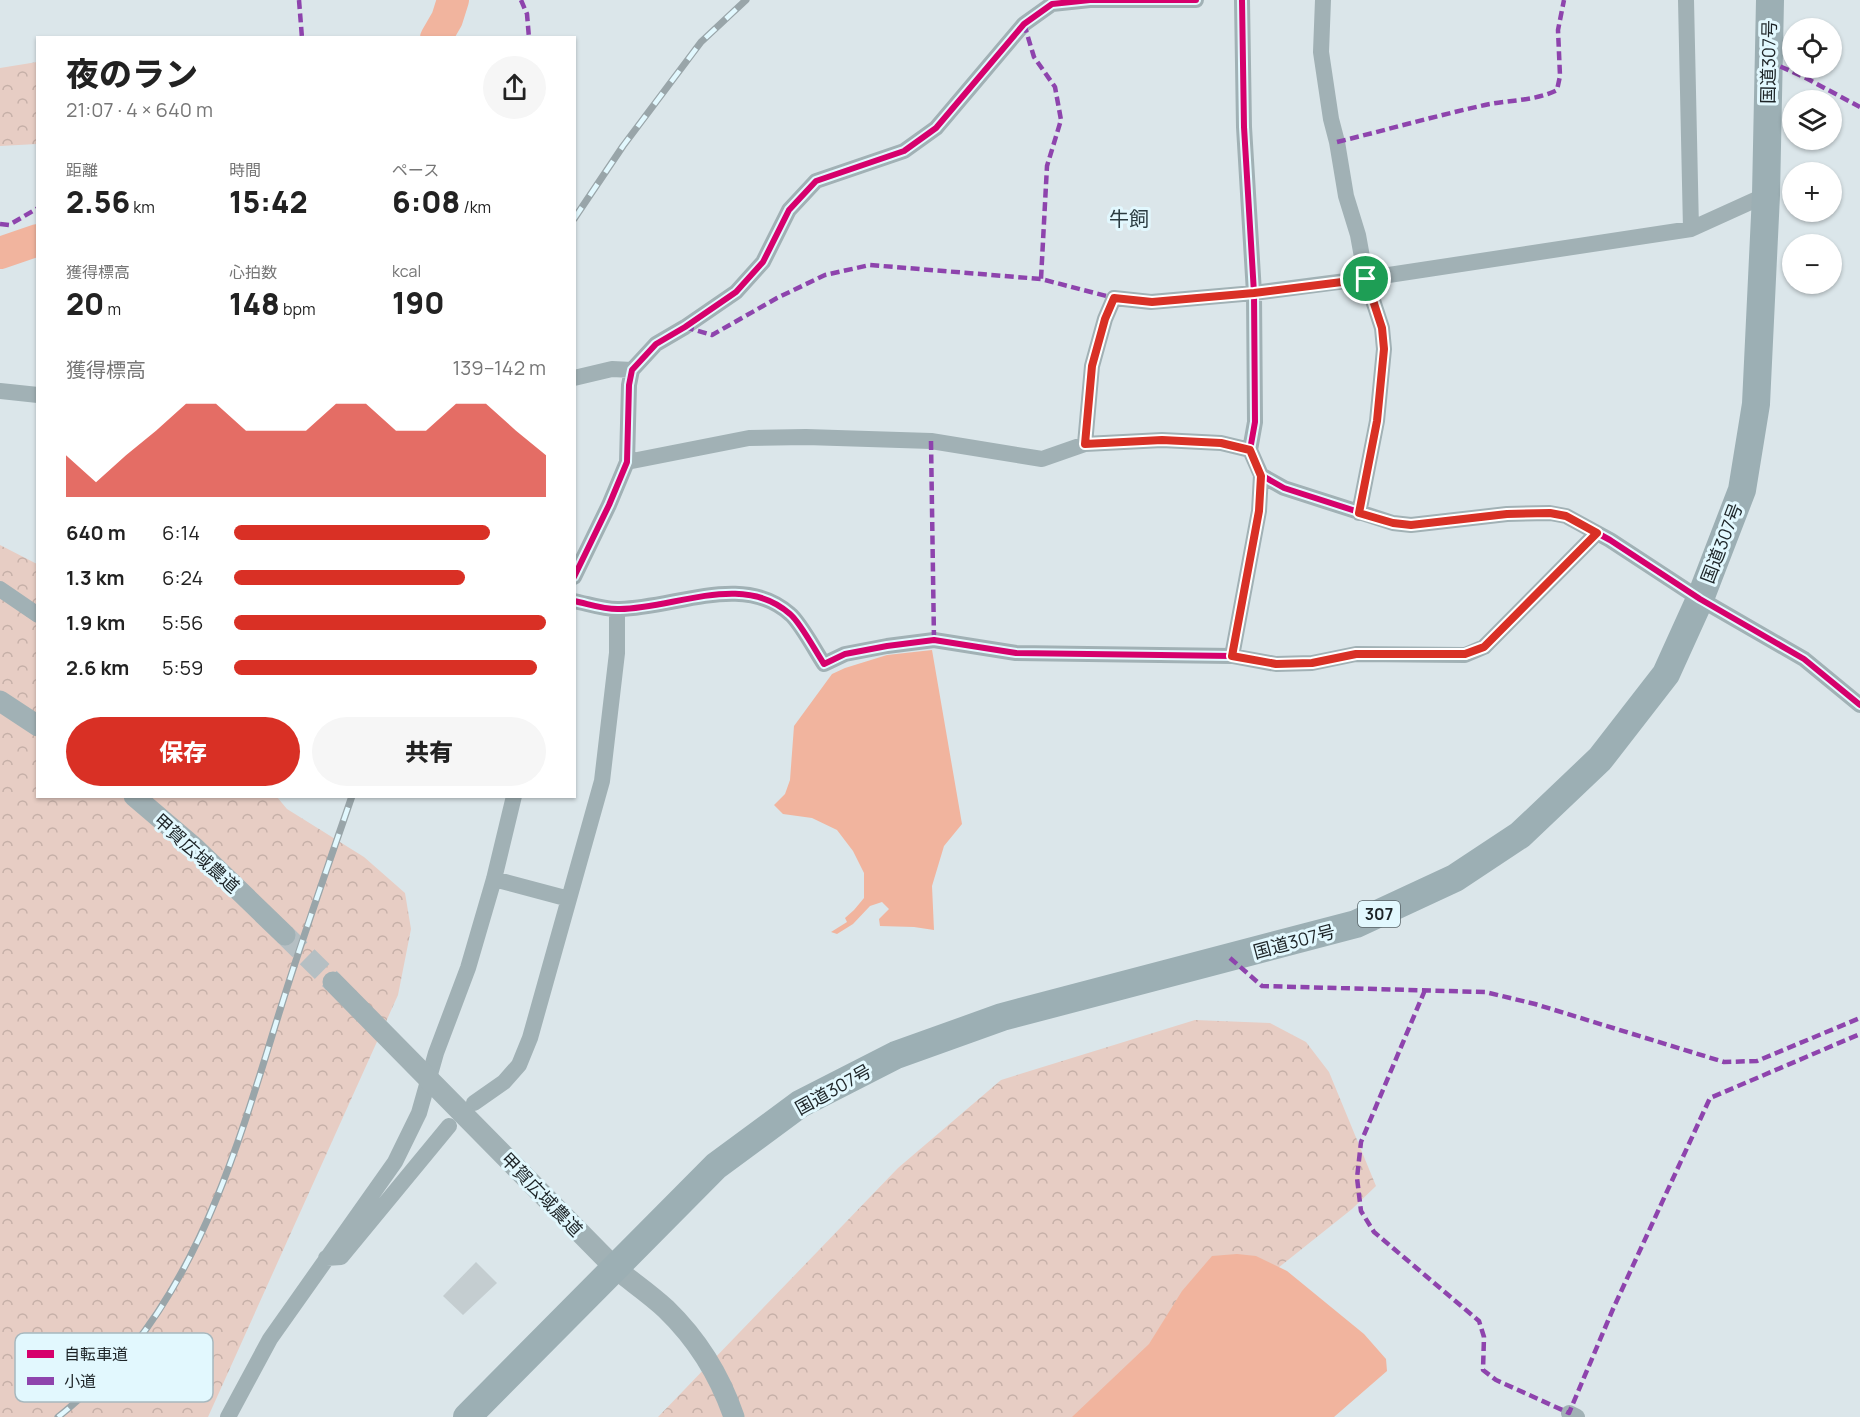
<!DOCTYPE html>
<html lang="ja">
<meta charset="utf-8">
<style>
body{margin:0;font-family:Manrope,"Noto Sans JP",sans-serif;background:#f6f6f6;color:#222;height:100vh;display:flex;flex-direction:column;font-size:22px;white-space:nowrap}
*{box-sizing:border-box;margin:0}
p{font-size:20px;color:#767676}
.icon{flex:none;width:33px;height:33px;fill:none;stroke:currentColor;stroke-width:2;stroke-linecap:round;stroke-linejoin:round}
.map{position:relative;flex:1;overflow:hidden}
.side{position:absolute;left:36px;top:36px;width:540px;height:762px;display:flex;flex-direction:column;background:#fff;border-radius:0px;box-shadow:0 2px 4px #0004}
.side>*{flex:none}
.tools{position:absolute;left:1782px;top:18px;display:grid;gap:12px}
.tools a{display:grid;place-items:center;width:60px;height:60px;border-radius:50%;background:#fff;box-shadow:0 2px 4px #0004;font-size:30px}
.pin{position:absolute;display:grid;place-items:center;width:51px;height:51px;color:#fff;margin:-26px;border:3px solid #fff;border-radius:50%;box-shadow:0 2px 6px #0007}
.round{display:grid;place-items:center;flex:none;width:63px;height:63px;border-radius:32px;background:#f6f6f6}
.summary{display:flex;align-items:center;justify-content:space-between;height:102px;padding:0 30px}
h1{font-size:33px;font-weight:800;line-height:45px}
.stats{display:grid;grid-template-columns:repeat(3,1fr);gap:9px;height:102px;padding:6px 30px}
.stats div{display:grid;align-content:center}
.stats b{font-size:30px;font-weight:800}
.stats small{font-size:16px;font-weight:400}
.stats p{font-size:16px}
.chart{height:168px;padding:12px 30px}
.chart p{display:flex;justify-content:space-between}
.chart svg{width:100%;height:108px;margin-top:6px;fill:#d93025;opacity:.7}
.button{display:flex;gap:12px;margin-top:auto;padding:12px 30px}
.button a{flex:1;height:69px;border-radius:36px;background:#d93025;color:#fff;font-size:24px;font-weight:800;line-height:69px;text-align:center}
.button a+a{background:#f6f6f6;color:#222}
ul{padding:0 30px;list-style:none;font-size:20px}
li{display:grid;grid-template-columns:96px 72px 1fr;align-items:center;height:45px}
li i{height:15px;border-radius:8px;background:#d93025}
.map>svg:first-child{display:block}
.forest{fill:url(#forest-crowns)}
.water{fill:#f1b49e}
.lines{fill:none;stroke-linecap:round;stroke-linejoin:round}
.river{stroke:#f1b49e;stroke-width:32}
.building{fill:#c4cdd0}
.tertiary-tunnel{stroke:#b5bfc3;stroke-width:21;stroke-dasharray:21 10;stroke-linecap:butt}
.minor{stroke:#a1b1b5;stroke-width:16}
.tertiary{stroke:#a1b1b5;stroke-width:21}
.trunk{stroke:#9cafb4;stroke-width:28}
.rail-casing{stroke:#99a5a9;stroke-width:7}
.rail{stroke:#e2f8fe;stroke-width:4.5;stroke-dasharray:14;stroke-linecap:butt}
.quiet{stroke:#8e44ad;stroke-width:4.5;stroke-dasharray:9 4.5;stroke-linecap:butt}
.cycleway-casing{stroke:#e2f8fe;stroke-width:10}
.cycleway{stroke:#d6006c;stroke-width:6}
.route-casing{stroke:#fff;stroke-width:12}
.route{stroke:#d93025;stroke-width:8}
.labels{text-anchor:middle;dominant-baseline:central;stroke-width:6;stroke-linejoin:round;paint-order:stroke}
.shield{fill:#e2f8fe;stroke:#586468;stroke-width:1.5}
.shield-label{font-size:16px;font-weight:bold;fill:#1d2427}
.street-label{font-size:18px;fill:#1d2427;stroke:#e2f8fe}
.neighbourhood-label{font-size:20px;fill:#2a3b40;stroke:#e2f8fe}
.key{fill:#e2f8fe;stroke:#a7b8be;stroke-width:1.5}
.key-label{font-size:16px;fill:#1d2427}
</style>
<div class="map">
<svg width="1860" height="1417" viewBox="0 0 1860 1417">
<defs>
<pattern id="forest-crowns" width="20" height="18" patternUnits="userSpaceOnUse" patternTransform="scale(1.5)"><rect width="20" height="18" fill="#e7cdc4"/><path d="M2 6a3 3 0 1 1 6 0M12 15a3 3 0 1 1 6 0" fill="none" stroke="#c6b0a8"/></pattern>
</defs>
<rect width="100%" height="100%" fill="#dbe6ea"/>
<path class="forest" d="M 37,62 L 37,144 L 0,146 L 0,68 Z
M 0,545 L 37,564 L 38,796 L 277,797 L 287,809 L 364,857 L 405,893 L 411,929 L 398,995 L 208,1417 L 0,1417 Z
M 1195,1020 L 1270,1023 L 1306,1042 L 1329,1072 L 1376,1186 L 1352,1209 L 1091,1417 L 658,1417 L 898,1168 L 1001,1080 Z"/>
<path class="water" d="M 932,650 L 962,824 L 944,846 L 932,886 L 934,930 L 914,927 L 880,926 L 879,919 L 889,909 L 882,902 L 870,906 L 853,924 L 837,934 L 831,932 L 847,922 L 845,918 L 854,910 L 864,898 L 864,873 L 853,851 L 837,830 L 812,818 L 783,814 L 774,805 L 785,794 L 790,780 L 794,726 L 832,674 L 845,668 L 887,655 Z
M 1237,1254 L 1256,1256 L 1287,1271 L 1364,1334 L 1386,1359 L 1387,1371 L 1334,1417 L 1072,1417 L 1149,1344 L 1182,1291 L 1212,1256 Z"/>
<g class="lines">
<path class="river" d="M 436,38 L 447,19 L 453,0
M 0,253 L 38,240"/>
</g>
<path class="building" d="M 476,1262 L 497,1283 L 463,1315 L 443,1296 Z"/>
<g class="lines">
<path class="tertiary-tunnel" d="M 285,935 L 333,982"/>
<path class="minor" d="M 1242,0 L 1244,127 L 1254,293 L 1255,422 L 1250,450 L 1261,475 L 1284,488 L 1393,523 L 1411,525 L 1507,514 L 1550,513 L 1566,516 L 1610,540 L 1700,599 L 1804,659 L 1860,705
M 1323,0 L 1321,52 L 1331,119 L 1337,142 L 1346,196 L 1358,235 L 1366,279 L 1382,328 L 1384,349 L 1377,421 L 1359,513
M 1686,0 L 1691,229
M 574,378 L 612,369 L 632,370
M 0,391 L 38,395
M 1085,444 L 1092,366 L 1105,319 L 1114,298 L 1151,302 L 1254,293 L 1369,278 L 1691,229 L 1766,195
M 627,462 L 749,438 L 806,437 L 931,441 L 1042,459 L 1085,444 L 1162,440 L 1221,443 L 1250,450
M 574,577 L 609,505 L 627,462 L 629,385 L 632,370 L 656,344 L 685,327 L 736,292 L 763,262 L 789,210 L 816,181 L 904,151 L 936,128 L 1024,24 L 1052,4 L 1090,0 L 1196,0
M 0,589 L 38,615
M 574,601 C 589,604 605,610 620,609 C 676,608 743,572 790,614 C 800,622 816,652 824,664 L 845,654 L 887,646 L 934,640 L 1016,653 L 1232,656 L 1276,664 L 1312,663 L 1356,654 L 1465,655 L 1484,647 L 1597,533
M 1232,656 L 1259,511 L 1261,475
M 494,879 L 569,899
M 474,1103 L 504,1082 L 519,1065 L 530,1038 L 602,781 L 617,653 L 617,610
M 326,1258 L 341,1257 L 449,1126
M 1569,1413 L 1577,1417
M 228,1417 L 270,1339 L 395,1162 L 419,1113 L 436,1053 L 468,968 L 494,879 L 514,796"/>
<path class="tertiary" d="M 0,701 L 38,726
M 134,796 L 195,848 L 285,935
M 333,982 L 615,1268 C 632,1282 650,1294 666,1309 C 697,1339 720,1376 734,1417"/>
<path class="trunk" d="M 467,1417 L 716,1166 L 800,1104 L 896,1055 L 1002,1017 L 1356,924 L 1455,878 L 1520,835 L 1600,759 L 1666,674 L 1700,599 L 1742,490 L 1756,404 L 1766,195 L 1770,0"/>
<g class="rail-casing">
<path id="rail" d="M 574,219 L 623,146 L 701,42 L 746,0
M 58,1417 C 76,1403 92,1387 108,1372 C 116,1364 124,1357 131,1349 C 210,1251 244,1125 281,1007 C 303,936 328,866 352,796"/>
</g>
<use href="#rail" class="rail"/>
<path class="quiet" d="M 299,0 L 302,38
M 521,0 L 527,14 L 529,38
M 1024,24 L 1034,57 L 1055,87 L 1061,120 L 1047,166 L 1041,279
M 1768,61 L 1804,77 L 1860,107
M 1337,142 C 1386,130 1435,116 1485,105 C 1508,100 1536,101 1557,90 L 1560,76 L 1558,30 L 1564,0
M 0,224 L 9,225 L 38,208
M 685,327 L 712,335 L 777,298 L 825,275 L 870,265 L 1041,279 L 1114,298
M 931,441 L 934,640
M 1230,958 L 1262,986 L 1485,992 L 1535,1004 L 1724,1062 L 1757,1061 L 1860,1018
M 1425,990 L 1361,1142 L 1357,1178 L 1361,1211 L 1374,1232 L 1479,1321 L 1484,1337 L 1483,1370 L 1496,1380 L 1569,1413 L 1613,1309 L 1710,1098 L 1860,1034"/>
<g class="cycleway-casing">
<path id="cycleway" d="M 1242,0 L 1244,127 L 1254,293 L 1255,422 L 1250,450 L 1261,475 L 1284,488 L 1393,523 L 1411,525 L 1507,514 L 1550,513 L 1566,516 L 1610,540 L 1700,599 L 1804,659 L 1860,705
M 574,577 L 609,505 L 627,462 L 629,385 L 632,370 L 656,344 L 685,327 L 736,292 L 763,262 L 789,210 L 816,181 L 904,151 L 936,128 L 1024,24 L 1052,4 L 1090,0 L 1196,0
M 574,601 C 589,604 605,610 620,609 C 676,608 743,572 790,614 C 800,622 816,652 824,664 L 845,654 L 887,646 L 934,640 L 1016,653 L 1232,656 L 1276,664 L 1312,663 L 1356,654 L 1465,655 L 1484,647 L 1597,533"/>
</g>
<use href="#cycleway" class="cycleway"/>
</g>
<g class="lines">
<g class="route-casing">
<path id="route" d="M 1366,279 L 1382,328 L 1384,349 L 1377,421 L 1359,513 L 1393,523 L 1411,525 L 1507,514 L 1550,513 L 1566,516 L 1597,533 L 1484,647 L 1465,654 L 1356,654 L 1312,663 L 1276,664 L 1232,656 L 1259,511 L 1261,476 L 1250,450 L 1221,443 L 1162,440 L 1085,444 L 1092,366 L 1105,319 L 1114,298 L 1152,302 L 1254,293 Z"/>
</g>
<use href="#route" class="route"/>
</g>
<g class="labels">
<rect class="shield" x="1358" y="901" width="42" height="26" rx="4.5"/>
<g class="shield-label">
<text x="1379" y="914">307</text>
</g>
<g class="street-label">
<text transform="translate(1768 62) rotate(-89)">国道307号</text>
<text transform="translate(1721 543) rotate(-69)">国道307号</text>
<text transform="translate(197 853) rotate(42)">甲賀広域農道</text>
<text transform="translate(1294 941) rotate(-15)">国道307号</text>
<text transform="translate(833 1089) rotate(-29)">国道307号</text>
<text transform="translate(542 1194) rotate(46)">甲賀広域農道</text>
</g>
<g class="neighbourhood-label">
<text x="1129" y="218">牛飼</text>
</g>
</g>
<rect x="15" y="1333" width="198" height="69" rx="9" class="key"/>
<rect x="27" y="1350" width="27" height="8" fill="#d6006c"/>
<rect x="27" y="1377" width="27" height="8" fill="#8e44ad"/>
<g class="key-label">
<text x="64" y="1360">自転車道</text>
<text x="64" y="1387">小道</text>
</g>
</svg>
<div class="tools">
<a><svg class="icon" aria-label="locate" viewBox="0 0 24 24"><circle cx="12" cy="12" r="6"/><path d="M12 2v4M12 18v4M2 12h4M18 12h4"/></svg></a>
<a><svg class="icon" aria-label="layers" viewBox="0 0 24 24"><path d="M12 4l9 5-9 5-9-5zM3 14l9 5 9-5"/></svg></a>
<a>+</a>
<a>−</a>
</div>
<div class="pin" style="left:1366px;top:279px;background:#1e9e55"><svg class="icon" aria-label="arrive" viewBox="0 0 24 24"><path d="M6 21V4h12l-3 4 3 4H6"/></svg></div>
<section class="side">
<div class="summary"><div><h1>夜のラン</h1><p>21:07 · 4 × 640 m</p></div><a class="round"><svg class="icon" aria-label="share" viewBox="0 0 24 24"><path d="M12 15V3M7 8l5-5 5 5M5 13v7h14v-7"/></svg></a></div>
<div class="stats">
<div><p>距離</p><b>2.56<small> km</small></b></div>
<div><p>時間</p><b>15:42</b></div>
<div><p>ペース</p><b>6:08<small> /km</small></b></div>
</div>
<div class="stats">
<div><p>獲得標高</p><b>20<small> m</small></b></div>
<div><p>心拍数</p><b>148<small> bpm</small></b></div>
<div><p>kcal</p><b>190</b></div>
</div>
<div class="chart"><p><span>獲得標高</span>139–142 m</p>
<svg viewBox="0 0 160 44" preserveAspectRatio="none"><path d="M0 44V27L10 38L20 27L30 17L40 6L50 6L60 17L70 17L80 17L90 6L100 6L110 17L120 17L130 6L140 6L150 17L160 27V44z"/></svg>
</div>
<ul>
<li><b>640 m</b>6:14<i style="width:82%"></i></li>
<li><b>1.3 km</b>6:24<i style="width:74%"></i></li>
<li><b>1.9 km</b>5:56<i style="width:100%"></i></li>
<li><b>2.6 km</b>5:59<i style="width:97%"></i></li>
</ul>
<div class="button"><a>保存</a><a>共有</a></div>
</section>
</div>
